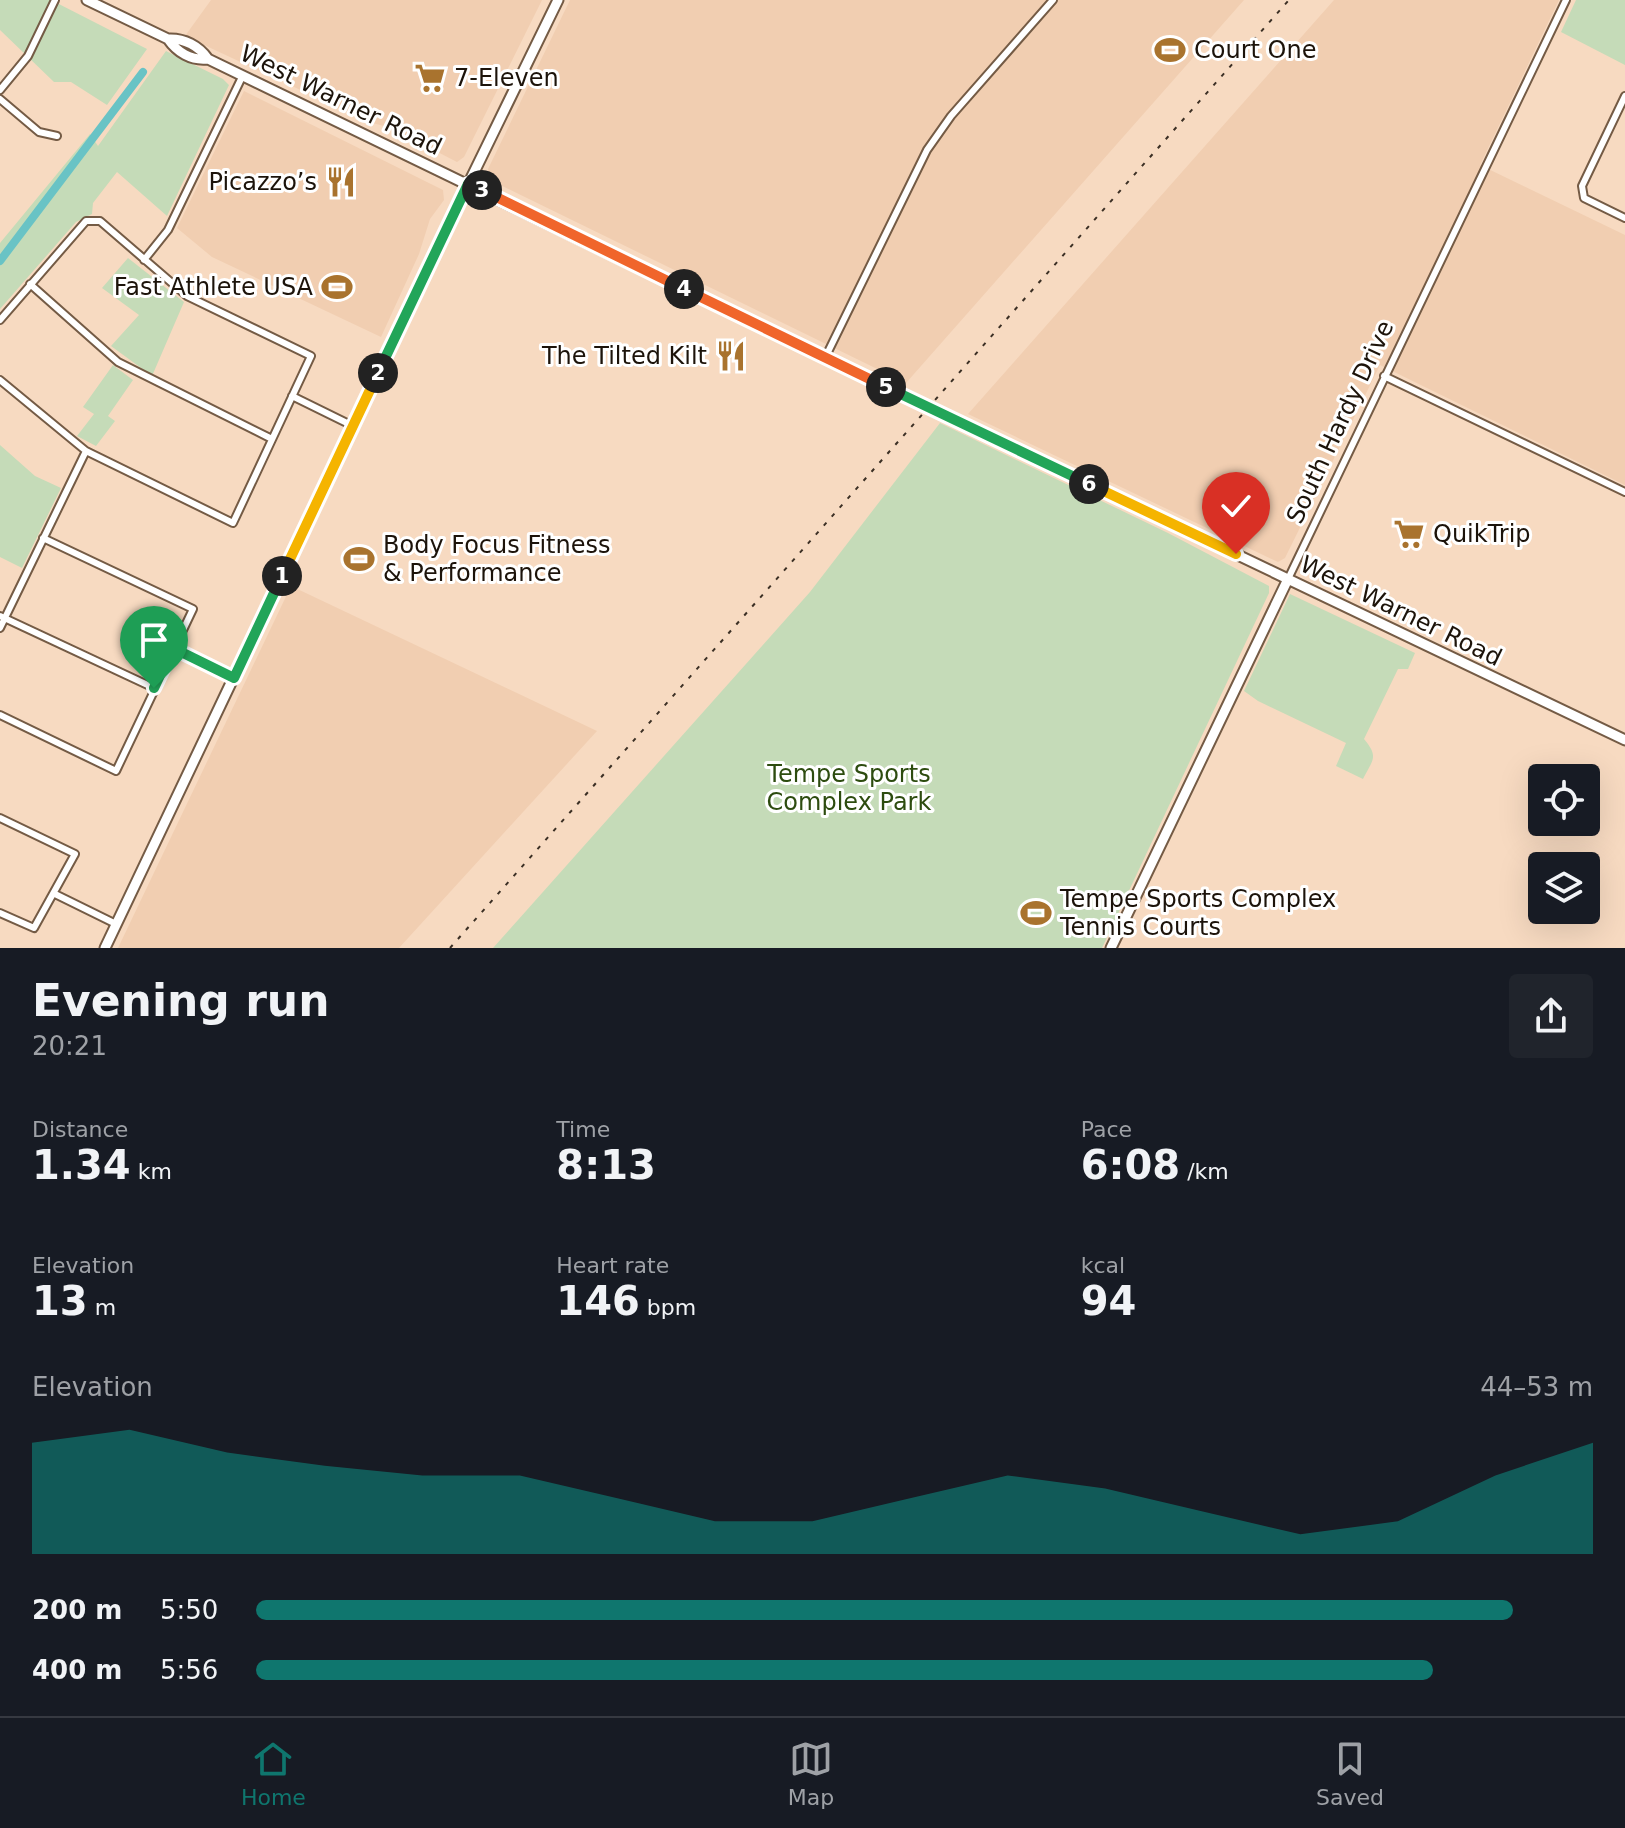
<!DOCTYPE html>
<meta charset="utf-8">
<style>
body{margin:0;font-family:"DejaVu Sans",sans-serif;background:#20242c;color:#f1f3f6;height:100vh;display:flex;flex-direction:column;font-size:30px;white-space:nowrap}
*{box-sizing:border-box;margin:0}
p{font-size:26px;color:#9ea1a6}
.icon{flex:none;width:44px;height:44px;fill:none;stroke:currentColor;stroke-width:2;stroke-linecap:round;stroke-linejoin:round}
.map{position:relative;height:948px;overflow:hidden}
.side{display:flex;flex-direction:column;background:#171b24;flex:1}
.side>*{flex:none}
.controls{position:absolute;left:1528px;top:764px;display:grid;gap:16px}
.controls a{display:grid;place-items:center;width:72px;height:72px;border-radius:8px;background:#171b24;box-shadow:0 8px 32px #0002;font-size:40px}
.pin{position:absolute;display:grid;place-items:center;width:68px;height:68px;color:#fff;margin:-82px -34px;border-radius:50% 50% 50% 0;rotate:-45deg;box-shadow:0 0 8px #0007}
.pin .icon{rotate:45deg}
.km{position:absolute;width:40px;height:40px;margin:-20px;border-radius:50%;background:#222;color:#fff;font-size:22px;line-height:40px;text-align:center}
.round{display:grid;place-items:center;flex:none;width:84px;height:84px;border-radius:8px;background:#20242c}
.head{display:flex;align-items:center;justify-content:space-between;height:136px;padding:0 32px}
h1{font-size:44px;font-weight:700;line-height:60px}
.figures{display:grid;grid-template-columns:repeat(3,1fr);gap:12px;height:136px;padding:8px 32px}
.figures div{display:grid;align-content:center}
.figures b{font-size:40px;font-weight:700}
.figures small{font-size:22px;font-weight:400}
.figures p{font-size:22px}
.chart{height:224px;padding:16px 32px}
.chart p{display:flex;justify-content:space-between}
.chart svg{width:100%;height:144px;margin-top:8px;fill:#0f766e;opacity:.7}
ul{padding:0 32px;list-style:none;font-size:26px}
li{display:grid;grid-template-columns:128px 96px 1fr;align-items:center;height:60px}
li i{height:20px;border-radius:10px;background:#0f766e}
.tab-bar{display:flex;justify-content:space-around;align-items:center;height:112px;border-top:2px solid #363941;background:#171b24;font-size:22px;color:#9ea1a6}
.tab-bar a{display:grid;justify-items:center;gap:4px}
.tab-bar .current{color:#0f766e}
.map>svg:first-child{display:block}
.built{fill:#f1ceb1}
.green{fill:#c5dbb8}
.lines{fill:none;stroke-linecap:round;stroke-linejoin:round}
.canal{stroke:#69c3c5;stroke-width:8}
.street-casing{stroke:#745b45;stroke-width:10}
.secondary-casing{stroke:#745b45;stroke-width:13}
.street{stroke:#fff;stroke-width:6}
.secondary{stroke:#fff;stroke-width:9}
.rail{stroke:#3b2f24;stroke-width:2;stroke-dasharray:4 8;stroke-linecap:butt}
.split-1-casing{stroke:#fff;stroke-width:16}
.split-2-casing{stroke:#fff;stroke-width:16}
.split-3-casing{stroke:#fff;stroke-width:16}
.split-4-casing{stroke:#fff;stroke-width:16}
.split-5-casing{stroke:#fff;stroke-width:16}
.split-6-casing{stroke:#fff;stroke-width:16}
.split-7-casing{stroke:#fff;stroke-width:16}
.split-1{stroke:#22a559;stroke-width:10}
.split-2{stroke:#f5b400;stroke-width:10}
.split-3{stroke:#22a559;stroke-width:10}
.split-4{stroke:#f0652b;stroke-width:10}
.split-5{stroke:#f0652b;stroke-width:10}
.split-6{stroke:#22a559;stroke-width:10}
.split-7{stroke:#f5b400;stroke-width:10}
.labels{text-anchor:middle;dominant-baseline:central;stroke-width:6;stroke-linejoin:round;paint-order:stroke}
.poi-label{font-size:24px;fill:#1c130a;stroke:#fff;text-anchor:start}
.street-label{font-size:24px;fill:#1c130a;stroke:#fff}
.park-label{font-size:24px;fill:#2d4c0f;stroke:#fff}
</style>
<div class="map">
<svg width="1625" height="948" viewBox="0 0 1625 948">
<rect width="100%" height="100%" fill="#f7dac1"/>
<path class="built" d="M 211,0 L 542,0 L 464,157 L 457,162 L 391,128 L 369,122 L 185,36 Z
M 570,0 L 1244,0 L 906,383 L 490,180 L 488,169 Z
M 1334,0 L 1559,0 L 1480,165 L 1625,235 L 1625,485 L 1380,365 L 1285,558 L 1278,562 L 968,414 Z
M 244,91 L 443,190 L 444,200 L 430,219 L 419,254 L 381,337 L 212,257 L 177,228 Z
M 291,586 L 597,731 L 399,948 L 118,948 Z"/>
<path class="green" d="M 0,0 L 51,0 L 147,49 L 107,105 L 71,82 L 54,82 L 0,30 Z
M 1576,0 L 1625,0 L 1625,65 L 1561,32 Z
M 166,51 L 223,79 L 229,85 L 167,216 L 117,172 L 93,203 L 92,214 L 76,222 L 0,309 L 0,243 L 90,134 L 98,146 Z
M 128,258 L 184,302 L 152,376 L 111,346 L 139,315 L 102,288 Z
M 113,365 L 133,380 L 108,416 L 115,421 L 96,446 L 77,436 L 94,414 L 83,407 Z
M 940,423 L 1168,533 L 1269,586 L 1269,593 L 1102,948 L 493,948 L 810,592 Z
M 0,445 L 35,476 L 61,488 L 22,568 L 0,557 Z
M 1290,594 L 1415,653 L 1408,669 L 1398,669 L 1364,739 C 1379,757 1373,759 1363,779 L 1336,766 L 1346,743 L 1258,701 L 1244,691 Z"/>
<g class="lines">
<path class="canal" d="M 0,261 L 143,72"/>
<g class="street-casing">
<path id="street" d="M 0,90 L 28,56 L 55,0
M 1625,96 L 1582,186 L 1584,198 L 1625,218
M 0,99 L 39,132 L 57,136
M 144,260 L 168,230 L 243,75
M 30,284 L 118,362 L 272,439
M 0,320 L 86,221 L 100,221 L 187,296 L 311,356 L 233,523 L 86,451 L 0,380
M 825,358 L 927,150 L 951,116 L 1053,0
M 1384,376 L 1625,492
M 292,396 L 353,426
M 1288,579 L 1566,0
M 0,616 L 154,688
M 0,628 L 86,451
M 173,648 L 234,678
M 0,715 L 116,771 L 193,609 L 43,538
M 0,818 L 75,854 L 34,928 L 0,913
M 55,894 L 116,924"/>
</g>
<g class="secondary-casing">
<path id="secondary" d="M 87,0 L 168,39 C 184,38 199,46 208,59 L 819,355 L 1625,740
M 168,39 C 177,52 191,61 208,59
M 105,948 L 460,201 L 558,0
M 1111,948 L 1288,579"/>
</g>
<use href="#street" class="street"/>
<use href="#secondary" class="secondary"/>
<path class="rail" d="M 450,948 L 1289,0"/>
</g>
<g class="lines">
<g class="split-1-casing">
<path id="split-1" d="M 154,688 L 173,648 L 234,678 L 282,576"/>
</g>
<g class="split-2-casing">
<path id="split-2" d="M 282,576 L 378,373"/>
</g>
<g class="split-3-casing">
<path id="split-3" d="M 378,373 L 468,184 L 482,190"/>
</g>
<g class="split-4-casing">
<path id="split-4" d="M 482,190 L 684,289"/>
</g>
<g class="split-5-casing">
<path id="split-5" d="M 684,289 L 886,387"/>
</g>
<g class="split-6-casing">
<path id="split-6" d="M 886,387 L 1089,484"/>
</g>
<g class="split-7-casing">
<path id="split-7" d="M 1089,484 L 1236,554"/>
</g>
<use href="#split-1" class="split-1"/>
<use href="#split-2" class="split-2"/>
<use href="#split-3" class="split-3"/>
<use href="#split-4" class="split-4"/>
<use href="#split-5" class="split-5"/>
<use href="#split-6" class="split-6"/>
<use href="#split-7" class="split-7"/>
</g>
<defs>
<g id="stadium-bare" transform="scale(2.4)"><path d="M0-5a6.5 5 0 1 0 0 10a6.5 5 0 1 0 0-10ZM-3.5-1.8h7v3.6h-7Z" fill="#a9732e" stroke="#fff" stroke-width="2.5" paint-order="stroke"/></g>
<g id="supermarket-bare" transform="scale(2.4)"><path d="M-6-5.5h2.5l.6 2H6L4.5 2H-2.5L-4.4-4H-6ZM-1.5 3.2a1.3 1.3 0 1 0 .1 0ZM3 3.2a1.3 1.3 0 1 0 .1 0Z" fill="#a9732e" stroke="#fff" stroke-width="2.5" paint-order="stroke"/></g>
<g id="restaurant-bare" transform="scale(2.4)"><path d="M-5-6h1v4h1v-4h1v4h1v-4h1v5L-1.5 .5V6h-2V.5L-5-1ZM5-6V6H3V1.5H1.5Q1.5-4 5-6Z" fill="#a9732e" stroke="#fff" stroke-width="2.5" paint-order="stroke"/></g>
</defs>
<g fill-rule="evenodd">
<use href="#stadium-bare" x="1170" y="50"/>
<use href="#supermarket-bare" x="430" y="78"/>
<use href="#restaurant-bare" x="341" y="182"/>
<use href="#stadium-bare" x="337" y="287"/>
<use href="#restaurant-bare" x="731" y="356"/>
<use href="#supermarket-bare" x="1409" y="534"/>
<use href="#stadium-bare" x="359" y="559"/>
<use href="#stadium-bare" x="1036" y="913"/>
</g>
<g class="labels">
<g class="poi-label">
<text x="1194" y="50">Court One</text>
<text x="454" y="78">7-Eleven</text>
<text x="317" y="182" text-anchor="end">Picazzo’s</text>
<text x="313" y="287" text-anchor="end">Fast Athlete USA</text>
<text x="707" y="356" text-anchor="end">The Tilted Kilt</text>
<text x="1433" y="534">QuikTrip</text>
<text x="383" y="545">Body Focus Fitness<tspan x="383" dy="28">&amp; Performance</tspan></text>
<text x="1060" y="899">Tempe Sports Complex<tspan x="1060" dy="28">Tennis Courts</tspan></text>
</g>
<g class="street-label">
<text transform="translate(341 100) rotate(26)">West Warner Road</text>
<text transform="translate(1340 422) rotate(-65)">South Hardy Drive</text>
<text transform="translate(1401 611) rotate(26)">West Warner Road</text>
</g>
<g class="park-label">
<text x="849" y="774">Tempe Sports<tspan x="849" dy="28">Complex Park</tspan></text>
</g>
</g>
</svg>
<div class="controls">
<a><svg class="icon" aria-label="locate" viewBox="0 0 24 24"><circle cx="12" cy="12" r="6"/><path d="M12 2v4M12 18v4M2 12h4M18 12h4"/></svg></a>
<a><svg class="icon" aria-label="layers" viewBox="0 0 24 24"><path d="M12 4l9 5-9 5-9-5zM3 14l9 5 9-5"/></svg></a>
</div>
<div class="pin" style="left:154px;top:688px;background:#1e9e55"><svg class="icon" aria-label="arrive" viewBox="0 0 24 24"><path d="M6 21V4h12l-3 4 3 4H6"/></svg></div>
<div class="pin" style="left:1236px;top:554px;background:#d93025"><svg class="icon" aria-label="check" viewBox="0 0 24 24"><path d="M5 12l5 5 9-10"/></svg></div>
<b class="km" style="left:282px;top:576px">1</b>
<b class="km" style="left:378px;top:373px">2</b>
<b class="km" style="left:482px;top:190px">3</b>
<b class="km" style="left:684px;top:289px">4</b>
<b class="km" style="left:886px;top:387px">5</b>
<b class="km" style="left:1089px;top:484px">6</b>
</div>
<section class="side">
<div class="head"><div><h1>Evening run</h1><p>20:21</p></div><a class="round"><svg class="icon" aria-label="share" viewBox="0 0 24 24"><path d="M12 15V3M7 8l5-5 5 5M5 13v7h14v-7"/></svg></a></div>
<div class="figures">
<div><p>Distance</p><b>1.34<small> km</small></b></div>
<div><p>Time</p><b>8:13</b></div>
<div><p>Pace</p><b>6:08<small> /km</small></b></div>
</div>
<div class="figures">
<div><p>Elevation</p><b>13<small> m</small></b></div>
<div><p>Heart rate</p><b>146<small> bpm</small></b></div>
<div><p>kcal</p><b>94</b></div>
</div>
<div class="chart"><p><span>Elevation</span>44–53 m</p>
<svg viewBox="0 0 160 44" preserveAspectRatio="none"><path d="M0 44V10L10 6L20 13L30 17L40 20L50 20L60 27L70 34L80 34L90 27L100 20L110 24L120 31L130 38L140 34L150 20L160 10V44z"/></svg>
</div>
<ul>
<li><b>200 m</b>5:50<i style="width:94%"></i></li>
<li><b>400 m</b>5:56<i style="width:88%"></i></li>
</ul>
</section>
<nav class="tab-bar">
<a class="current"><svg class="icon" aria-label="home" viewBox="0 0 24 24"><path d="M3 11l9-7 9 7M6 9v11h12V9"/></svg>Home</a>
<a><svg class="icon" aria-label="map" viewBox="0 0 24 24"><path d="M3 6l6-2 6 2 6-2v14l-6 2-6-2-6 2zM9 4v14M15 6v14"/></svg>Map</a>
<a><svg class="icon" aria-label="saved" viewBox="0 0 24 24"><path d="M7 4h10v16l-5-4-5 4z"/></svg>Saved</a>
</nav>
